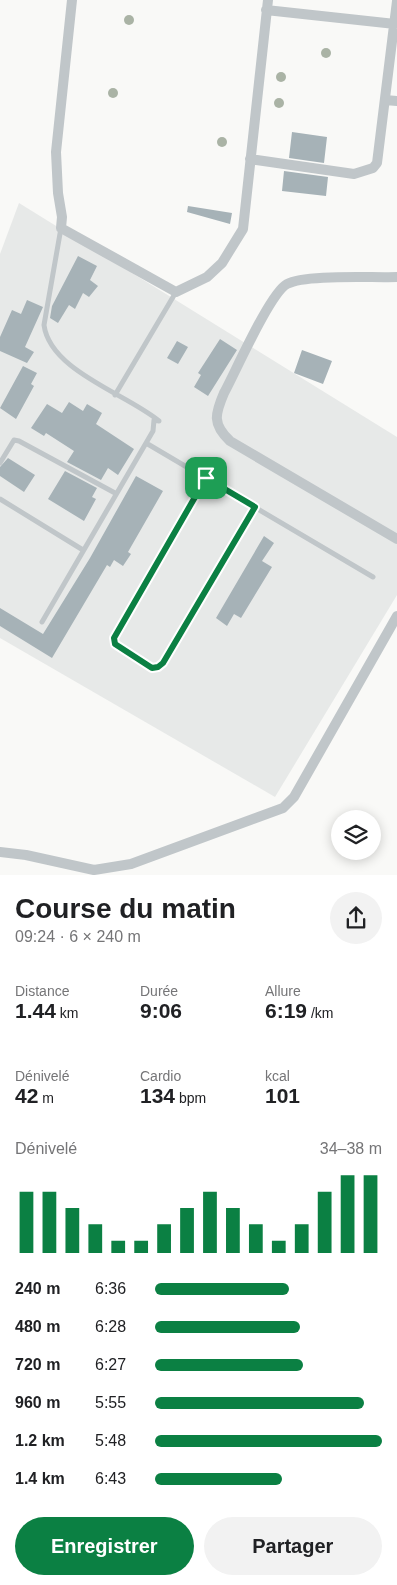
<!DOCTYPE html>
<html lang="fr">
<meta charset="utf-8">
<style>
body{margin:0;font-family:Helvetica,sans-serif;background:#f2f2f2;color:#202124;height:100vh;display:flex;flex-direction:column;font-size:19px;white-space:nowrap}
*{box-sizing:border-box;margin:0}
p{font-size:16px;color:#757577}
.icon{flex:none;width:28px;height:28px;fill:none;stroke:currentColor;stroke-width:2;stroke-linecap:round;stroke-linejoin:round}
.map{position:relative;height:875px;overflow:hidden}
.side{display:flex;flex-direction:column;background:#fff;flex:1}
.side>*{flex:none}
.tools{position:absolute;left:331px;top:810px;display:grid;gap:10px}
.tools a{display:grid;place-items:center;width:50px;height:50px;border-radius:50%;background:#fff;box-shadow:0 2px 12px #0003;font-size:25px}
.pin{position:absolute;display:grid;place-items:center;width:42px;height:42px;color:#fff;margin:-21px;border-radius:10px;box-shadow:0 2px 8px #0006}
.round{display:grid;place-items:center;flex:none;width:52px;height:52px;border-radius:26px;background:#f2f2f2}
.summary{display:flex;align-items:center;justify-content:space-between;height:85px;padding:0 15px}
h1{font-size:28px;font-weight:800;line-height:38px}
.stats{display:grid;grid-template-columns:repeat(3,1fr);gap:8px;height:85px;padding:5px 15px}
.stats div{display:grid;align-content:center}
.stats b{font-size:21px;font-weight:800}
.stats small{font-size:14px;font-weight:400}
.stats p{font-size:14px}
.chart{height:140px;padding:10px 15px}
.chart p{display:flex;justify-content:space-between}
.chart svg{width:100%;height:90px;margin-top:5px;stroke:#0b8043;stroke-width:6}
.cta{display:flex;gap:10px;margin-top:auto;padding:10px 15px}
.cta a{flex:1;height:58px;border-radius:30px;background:#0b8043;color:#fff;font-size:20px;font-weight:800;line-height:58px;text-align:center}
.cta a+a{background:#f2f2f2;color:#202124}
ul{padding:0 15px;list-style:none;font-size:16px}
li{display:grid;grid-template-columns:80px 60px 1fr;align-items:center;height:38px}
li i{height:12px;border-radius:6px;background:#0b8043}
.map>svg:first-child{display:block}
.built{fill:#e7e9e8}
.building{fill:#a6b2b7}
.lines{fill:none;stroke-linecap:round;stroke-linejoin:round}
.service{stroke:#c0c6c9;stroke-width:5}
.minor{stroke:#c0c6c9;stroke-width:10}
.tree{fill:#aab3a5}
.route-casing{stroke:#fff;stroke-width:10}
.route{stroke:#0b8043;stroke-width:6}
</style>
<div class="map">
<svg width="397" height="875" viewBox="0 0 397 875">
<rect width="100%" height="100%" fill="#f9f9f7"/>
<path class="built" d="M 19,203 L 397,437 L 397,595 L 275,797 L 0,638 L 0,254 Z"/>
<path class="building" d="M 292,132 L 327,137 L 324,163 L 289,158 Z
M 284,171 L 328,177 L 326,196 L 282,191 Z
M 188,206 L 232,213 L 230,224 L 187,212 Z
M 78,256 L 97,266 L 90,280 L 98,286 L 89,297 L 83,293 L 75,309 L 69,305 L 58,323 L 50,318 L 52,306 Z
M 27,300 L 43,307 L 25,347 L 34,352 L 27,363 L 0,351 L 0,337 L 12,310 L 21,314 Z
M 220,339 L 237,350 L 208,396 L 194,387 L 201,375 L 198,373 Z
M 177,341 L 188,347 L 178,364 L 167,358 Z
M 302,350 L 332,361 L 323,384 L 294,373 Z
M 23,366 L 37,373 L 31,384 L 34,386 L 16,419 L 0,408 Z
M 69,402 L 83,411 L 87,404 L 102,413 L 96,424 L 134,449 L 118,475 L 108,468 L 101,480 L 67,462 L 74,451 L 46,433 L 44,436 L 31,428 L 47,404 L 62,413 Z
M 8,458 L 35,475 L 24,492 L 0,476 L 0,467 Z
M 65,471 L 97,488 L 92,497 L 96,499 L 84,521 L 48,499 Z
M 136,476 L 163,491 L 128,552 L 131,554 L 123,566 L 114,560 L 110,567 L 107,565 L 52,658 L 0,626 L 0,608 L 43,634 L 90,558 Z
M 264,536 L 274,543 L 262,561 L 272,567 L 241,618 L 234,614 L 227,626 L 216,618 Z"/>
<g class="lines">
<path class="service" d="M 115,395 L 176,292
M 146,443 L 373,577
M 0,463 L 14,440 L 19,441 L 115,493
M 206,478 L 114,638 L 115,644 L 152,668 L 158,667 L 163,663 L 255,507
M 0,499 L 83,550
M 42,622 L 153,431 L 154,420 L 159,421 C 127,394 50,371 44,325 L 61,228"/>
<path class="minor" d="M 72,0 L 56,152 L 58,193 L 62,217 L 61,228 L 176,292 L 207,277 L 222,263 L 243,229 L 268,0
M 266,10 L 395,24
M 385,100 L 397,101
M 250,159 L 354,174 L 373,168 L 377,163 L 397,1
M 397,277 C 373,278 305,274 287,284 C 270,293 235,373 224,393 C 215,414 212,424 230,441 L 397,539
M 0,852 L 26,855 L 94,870 L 131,864 L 283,808 L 294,797 L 397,616"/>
</g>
<g class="tree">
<circle cx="129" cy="20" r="5"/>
<circle cx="326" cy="53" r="5"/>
<circle cx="281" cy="77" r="5"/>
<circle cx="113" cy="93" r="5"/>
<circle cx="279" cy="103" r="5"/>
<circle cx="222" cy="142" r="5"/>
</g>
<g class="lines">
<g class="route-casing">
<path id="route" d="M 206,478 L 255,507 L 163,663 L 158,667 L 152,668 L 115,644 L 114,638 Z"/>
</g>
<use href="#route" class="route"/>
</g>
</svg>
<div class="tools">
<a><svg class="icon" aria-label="layers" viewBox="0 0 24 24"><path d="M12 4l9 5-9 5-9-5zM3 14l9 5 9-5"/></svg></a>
</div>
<div class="pin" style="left:206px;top:478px;background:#1e9e55"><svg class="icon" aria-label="arrive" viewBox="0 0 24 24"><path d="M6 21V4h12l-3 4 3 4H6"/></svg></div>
</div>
<section class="side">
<div class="summary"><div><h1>Course du matin</h1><p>09:24 · 6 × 240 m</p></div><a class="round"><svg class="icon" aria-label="share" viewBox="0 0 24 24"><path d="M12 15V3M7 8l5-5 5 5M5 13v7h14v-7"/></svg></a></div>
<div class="stats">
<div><p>Distance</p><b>1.44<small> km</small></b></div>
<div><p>Durée</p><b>9:06</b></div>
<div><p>Allure</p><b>6:19<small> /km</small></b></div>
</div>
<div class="stats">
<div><p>Dénivelé</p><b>42<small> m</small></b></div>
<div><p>Cardio</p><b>134<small> bpm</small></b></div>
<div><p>kcal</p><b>101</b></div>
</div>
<div class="chart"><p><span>Dénivelé</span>34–38 m</p>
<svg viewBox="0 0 160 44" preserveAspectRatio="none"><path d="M5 44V14M15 44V14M25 44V22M35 44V30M45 44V38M55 44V38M65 44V30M75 44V22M85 44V14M95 44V22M105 44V30M115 44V38M125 44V30M135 44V14M145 44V6M155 44V6"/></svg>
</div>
<ul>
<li><b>240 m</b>6:36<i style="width:59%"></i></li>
<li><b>480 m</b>6:28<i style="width:64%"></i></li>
<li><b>720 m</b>6:27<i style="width:65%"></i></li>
<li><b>960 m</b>5:55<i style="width:92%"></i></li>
<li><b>1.2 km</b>5:48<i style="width:100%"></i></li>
<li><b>1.4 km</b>6:43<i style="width:56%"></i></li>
</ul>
<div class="cta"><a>Enregistrer</a><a>Partager</a></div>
</section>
